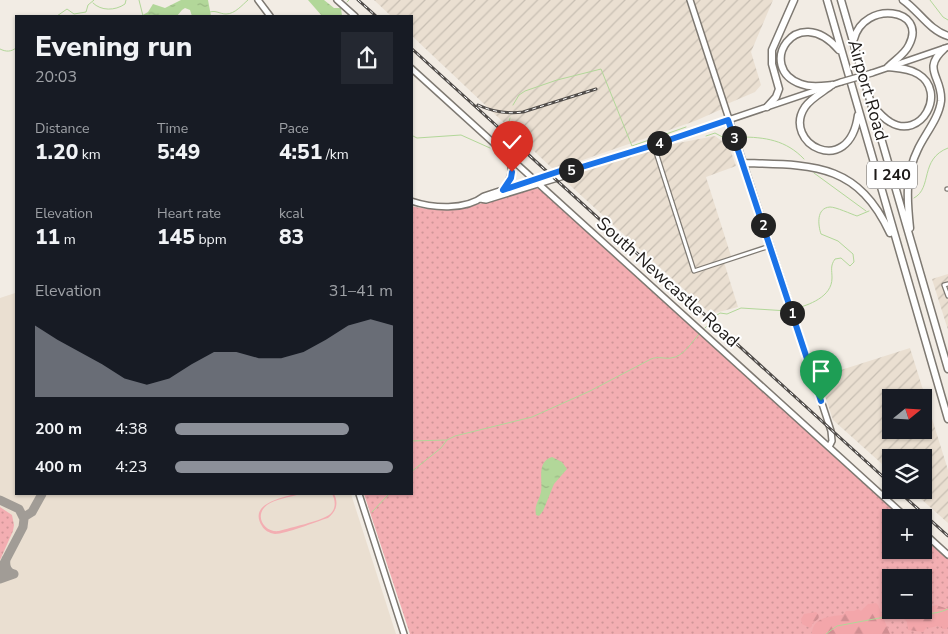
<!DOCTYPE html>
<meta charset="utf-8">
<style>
body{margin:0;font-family:"Nunito Sans",sans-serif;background:#242831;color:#f1f3f6;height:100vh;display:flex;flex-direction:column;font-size:19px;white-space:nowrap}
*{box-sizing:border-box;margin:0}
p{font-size:16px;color:#9ea1a6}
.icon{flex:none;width:28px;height:28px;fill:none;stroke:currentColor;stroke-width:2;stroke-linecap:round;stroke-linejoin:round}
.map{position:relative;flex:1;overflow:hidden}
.sheet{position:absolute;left:15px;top:15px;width:398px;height:480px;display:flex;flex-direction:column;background:#171b24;border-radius:0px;box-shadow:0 1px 4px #0004}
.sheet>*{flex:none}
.needle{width:32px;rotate:72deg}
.tools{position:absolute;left:882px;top:389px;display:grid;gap:10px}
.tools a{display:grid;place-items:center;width:50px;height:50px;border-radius:0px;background:#171b24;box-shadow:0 1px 4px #0004;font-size:25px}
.pin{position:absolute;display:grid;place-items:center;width:42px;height:42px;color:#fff;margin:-51px -21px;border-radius:50% 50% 50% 0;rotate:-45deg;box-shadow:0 0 5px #0007}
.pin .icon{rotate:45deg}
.km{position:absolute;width:25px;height:25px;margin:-12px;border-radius:50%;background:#222;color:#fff;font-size:14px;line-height:25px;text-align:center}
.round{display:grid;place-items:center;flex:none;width:52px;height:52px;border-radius:0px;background:#242831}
.summary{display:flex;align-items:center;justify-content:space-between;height:85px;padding:0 20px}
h1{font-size:28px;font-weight:800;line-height:38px}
.metrics{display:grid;grid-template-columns:repeat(3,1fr);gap:8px;height:85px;padding:5px 20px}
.metrics div{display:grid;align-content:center}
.metrics b{font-size:21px;font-weight:800}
.metrics small{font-size:14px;font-weight:400}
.metrics p{font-size:14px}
.chart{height:140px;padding:10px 20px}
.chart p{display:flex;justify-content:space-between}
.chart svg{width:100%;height:90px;margin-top:5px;fill:#8c9099;opacity:.7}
ul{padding:0 20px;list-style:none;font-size:16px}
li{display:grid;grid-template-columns:80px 60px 1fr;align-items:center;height:38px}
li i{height:12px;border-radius:6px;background:#8c9099}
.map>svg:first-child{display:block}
.built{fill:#eadfd1}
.industrial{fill:url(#industrial-furrows);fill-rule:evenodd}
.grass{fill:url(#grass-dots);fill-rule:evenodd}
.forest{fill:url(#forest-firs)}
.pitch{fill:#f3aeb2}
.water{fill:url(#water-ripples)}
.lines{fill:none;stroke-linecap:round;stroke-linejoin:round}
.stream{stroke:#b2d799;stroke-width:1}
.taxiway{stroke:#a19c96;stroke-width:9}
.street-casing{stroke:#7e7972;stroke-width:5.5}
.secondary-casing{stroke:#7e7972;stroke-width:8}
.highway-casing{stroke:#7e7972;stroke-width:9}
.street{stroke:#fff;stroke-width:3}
.secondary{stroke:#fff;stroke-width:5}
.highway{stroke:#fff;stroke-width:6}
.rail-casing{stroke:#504c49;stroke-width:3}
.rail{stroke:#fff;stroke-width:1;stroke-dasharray:4;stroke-linecap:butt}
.secondary-bridge-casing{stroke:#7e7972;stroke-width:8;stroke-linecap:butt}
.secondary-bridge{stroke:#fff;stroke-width:5}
.route-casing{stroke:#fff;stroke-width:10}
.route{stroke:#1a73e8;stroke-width:6}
.labels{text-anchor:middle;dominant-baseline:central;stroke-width:4;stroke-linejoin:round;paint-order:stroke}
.shield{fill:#fff;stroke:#615f5d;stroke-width:1}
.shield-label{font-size:16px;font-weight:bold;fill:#1d1a18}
.street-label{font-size:18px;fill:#1d1a18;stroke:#fff}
</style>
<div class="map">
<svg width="948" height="634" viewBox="0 0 948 634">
<defs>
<pattern id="industrial-furrows" width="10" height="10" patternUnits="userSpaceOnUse" patternTransform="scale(1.25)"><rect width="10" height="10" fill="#eadfd1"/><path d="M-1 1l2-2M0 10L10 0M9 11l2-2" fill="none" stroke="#c8bfb3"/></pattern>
<pattern id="grass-dots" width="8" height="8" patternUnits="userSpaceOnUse" patternTransform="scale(1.25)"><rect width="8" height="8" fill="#f3aeb2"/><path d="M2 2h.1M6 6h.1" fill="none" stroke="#d09598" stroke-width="1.8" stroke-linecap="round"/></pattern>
<pattern id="forest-firs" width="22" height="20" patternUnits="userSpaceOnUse" patternTransform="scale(1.25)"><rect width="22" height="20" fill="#f3a6aa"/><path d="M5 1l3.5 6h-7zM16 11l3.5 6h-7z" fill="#d08e92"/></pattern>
<pattern id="water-ripples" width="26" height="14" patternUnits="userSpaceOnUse" patternTransform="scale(1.25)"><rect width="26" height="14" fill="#b2d799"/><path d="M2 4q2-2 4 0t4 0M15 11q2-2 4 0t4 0" fill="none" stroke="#99b883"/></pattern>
</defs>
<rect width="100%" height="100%" fill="#f2ece4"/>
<path class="built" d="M 15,293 L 16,294 L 16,494 L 351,494 L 396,634 L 0,634 L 0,298 Z"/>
<path class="industrial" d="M 374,0 L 688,0 L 722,109 L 695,121 L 554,170 L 411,35 L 411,16 L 391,16 Z
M 693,0 L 773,0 L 751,52 L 761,85 L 755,92 L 727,104 Z
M 715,136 L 729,146 L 736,166 L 706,177 L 731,256 L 723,259 L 738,307 L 711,314 L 562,178 L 657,147 Z
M 948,274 L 948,330 L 932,279 Z
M 910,348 L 948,470 L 948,523 L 911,490 L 924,490 L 924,458 L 891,458 L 891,472 L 833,420 L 819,377 ZM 891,398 L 924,398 L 924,430 L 891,430 Z"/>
<path class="grass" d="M 530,188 L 541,189 L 905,517 L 891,518 L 891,550 L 924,550 L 924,535 L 948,557 L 948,634 L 410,634 L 364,494 L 411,494 L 411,206 C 453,216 491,201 530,188 ZM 891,578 L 924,578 L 924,610 L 891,610 Z
M 0,507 L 12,515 L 14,525 L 13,531 L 0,560 Z"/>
<path class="forest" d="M 876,603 L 878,605 L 890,634 L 812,634 C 812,618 829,616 843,615 L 846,611 L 854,611 L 858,609 L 861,611 L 868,604 Z
M 936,605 L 948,609 L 948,627 L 946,629 L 944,629 L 938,626 L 929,628 L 927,627 L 923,632 L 908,630 L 907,622 L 904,619 L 894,619 L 892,610 L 914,610 L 914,612 L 921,613 L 924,609 Z
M 816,612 L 819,615 L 818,619 L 812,624 L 812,626 L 810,628 L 802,624 L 801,619 L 804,614 Z"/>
<path class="pitch" d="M 295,494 L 301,494 C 290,497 275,499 267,505 C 253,516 265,533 279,531 C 292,527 318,522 329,515 C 336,510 336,501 332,494 L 334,494 C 339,503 336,512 328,518 C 315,522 286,534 275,534 C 269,533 264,530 262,526 C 248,504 281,498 295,494 Z"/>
<path class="water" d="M 181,0 L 208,0 L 211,16 L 192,16 L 190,10 L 185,8 L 182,10 L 177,16 L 141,16 L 148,12 L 153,4 L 165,8 Z
M 308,0 L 324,0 L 334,8 L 341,8 L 342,16 L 322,16 Z
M 552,457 L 562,462 L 567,469 L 554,484 L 543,511 L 539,516 L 536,515 C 534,505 539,501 541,492 C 543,480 536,462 552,457 Z"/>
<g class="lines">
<path class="stream" d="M 139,0 L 143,16
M 930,0 L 943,17 L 948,20
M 347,2 L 349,0
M 93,3 C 101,11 115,11 125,4 L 126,0
M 210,12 C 216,10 220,14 226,14 C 235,14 242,5 248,0
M 57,16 L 67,9 L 74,14 L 86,12 L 88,5 L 94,0
M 0,49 C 6,52 11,52 16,48
M 513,105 L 519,95 L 525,91 L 557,80 L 601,69 L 632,146 L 686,127
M 508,132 L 508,126 L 510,118
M 411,135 L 417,138 L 461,135 L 490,148
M 706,136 L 715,133 L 730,141
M 740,137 C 765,137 786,140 804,159
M 814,173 L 866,211
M 914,198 C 933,188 919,159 948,148
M 794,309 C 809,305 832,297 832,278 C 832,270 830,266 835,259 L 841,258 L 850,266 L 854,262 L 853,254 L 838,241 L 821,234 C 818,225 816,208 830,207 C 836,207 851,214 857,216 L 869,211
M 713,318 L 720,313 L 727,314 L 741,308 L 788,311
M 705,328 L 709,324
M 411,441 L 447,440 L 455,436 L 532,417 L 590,391 L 651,359 C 658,356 664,359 671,358 C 683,357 692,342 699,334
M 411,472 L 441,448 L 447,440
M 372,512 L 389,494
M 903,610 C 918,614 933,616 948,609
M 893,615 L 902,610
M 826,634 L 837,626 L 890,616"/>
<path class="taxiway" d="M 0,500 L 19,509 L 24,519 L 23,527 L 0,571
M 24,517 L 32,512 L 42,494
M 6,559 C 5,566 7,573 14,574
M 0,579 L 14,574"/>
<g class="street-casing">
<path id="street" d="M 654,146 L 694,271 L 770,246
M 947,189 L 948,189
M 948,284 L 944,285 L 948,296"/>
</g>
<g class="secondary-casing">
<path id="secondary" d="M 258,0 L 270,16
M 337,0 L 355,16
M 690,0 L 831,431 L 832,441 L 829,447
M 411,68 L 907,518
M 872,73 L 948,47
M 503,190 C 511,178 515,169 507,157
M 480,199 L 486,200 L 564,176 L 572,170 L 654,145 L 841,82
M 411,201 C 432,208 465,211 484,196 L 563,170 L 571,170
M 359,494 L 404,634
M 924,533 L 948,555"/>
</g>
<g class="highway-casing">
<path id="highway" d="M 827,0 L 948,419
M 841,0 L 948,369
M 903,0 C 919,11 929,30 948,36
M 854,39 C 864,0 928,8 909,45 C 905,54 895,60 888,67
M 832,85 C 822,86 811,88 801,84 C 755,68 796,0 839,50
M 832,85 C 823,92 811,98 805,107 C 781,143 849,180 858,115
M 873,106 C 878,112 883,118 890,122 C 921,141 948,92 918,74 C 909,68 898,68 888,67
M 767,107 L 776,97 L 779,89 L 772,64 L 772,50 L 794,0
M 743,163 C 812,165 857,162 890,233
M 910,228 C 907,200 905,175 918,149 C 925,134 939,118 941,101 C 943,77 921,70 944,49"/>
</g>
<use href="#street" class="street"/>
<use href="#secondary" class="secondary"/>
<use href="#highway" class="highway"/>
<g class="rail-casing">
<path id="rail" d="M 358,0 L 376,16
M 411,48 L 891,484
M 478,105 C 493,112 507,114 523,112 L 596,89
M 897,490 L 948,536"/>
</g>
<use href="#rail" class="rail"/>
<g class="secondary-bridge-casing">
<path id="secondary-bridge" d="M 841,82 L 872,73"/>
</g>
<use href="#secondary-bridge" class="secondary-bridge"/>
</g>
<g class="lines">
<g class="route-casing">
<path id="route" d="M 512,172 L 511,178 L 503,190 L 563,170 L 572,170 L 654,145 L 728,120 L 821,401"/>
</g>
<use href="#route" class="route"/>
</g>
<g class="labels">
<rect class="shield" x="867" y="161.5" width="50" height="27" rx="4"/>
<g class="shield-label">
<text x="892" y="175">I 240</text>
</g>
<g class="street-label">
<text transform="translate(868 90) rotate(74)">Airport Road</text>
<text transform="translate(668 282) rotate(42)">South Newcastle Road</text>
</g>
</g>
</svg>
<div class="tools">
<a><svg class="needle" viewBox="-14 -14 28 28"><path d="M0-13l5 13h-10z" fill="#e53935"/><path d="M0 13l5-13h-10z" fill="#9ea1a6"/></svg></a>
<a><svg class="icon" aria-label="layers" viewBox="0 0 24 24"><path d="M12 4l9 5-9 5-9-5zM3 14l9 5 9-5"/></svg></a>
<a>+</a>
<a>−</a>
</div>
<div class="pin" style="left:821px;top:401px;background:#1e9e55"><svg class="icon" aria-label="arrive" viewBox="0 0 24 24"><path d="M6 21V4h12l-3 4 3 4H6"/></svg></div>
<div class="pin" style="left:512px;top:172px;background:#d93025"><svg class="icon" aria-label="check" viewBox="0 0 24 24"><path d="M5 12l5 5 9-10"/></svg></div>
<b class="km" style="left:792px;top:313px">1</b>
<b class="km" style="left:763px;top:225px">2</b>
<b class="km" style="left:734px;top:138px">3</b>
<b class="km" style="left:659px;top:143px">4</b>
<b class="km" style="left:571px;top:170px">5</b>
<section class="sheet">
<div class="summary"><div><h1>Evening run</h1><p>20:03</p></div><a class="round"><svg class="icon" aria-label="share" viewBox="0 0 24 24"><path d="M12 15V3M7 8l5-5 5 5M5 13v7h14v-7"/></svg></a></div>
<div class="metrics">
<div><p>Distance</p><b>1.20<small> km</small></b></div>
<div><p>Time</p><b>5:49</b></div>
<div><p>Pace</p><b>4:51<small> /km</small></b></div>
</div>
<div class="metrics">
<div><p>Elevation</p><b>11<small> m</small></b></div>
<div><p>Heart rate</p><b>145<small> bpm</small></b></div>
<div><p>kcal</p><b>83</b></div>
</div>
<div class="chart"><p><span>Elevation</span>31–41 m</p>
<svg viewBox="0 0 160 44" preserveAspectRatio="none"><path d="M0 44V9L10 16L20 22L30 28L40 35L50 38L60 35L70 28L80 22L90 22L100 25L110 25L120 22L130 16L140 9L150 6L160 9V44z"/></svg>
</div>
<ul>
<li><b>200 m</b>4:38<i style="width:80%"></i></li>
<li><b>400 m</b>4:23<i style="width:100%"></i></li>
</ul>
</section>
</div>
